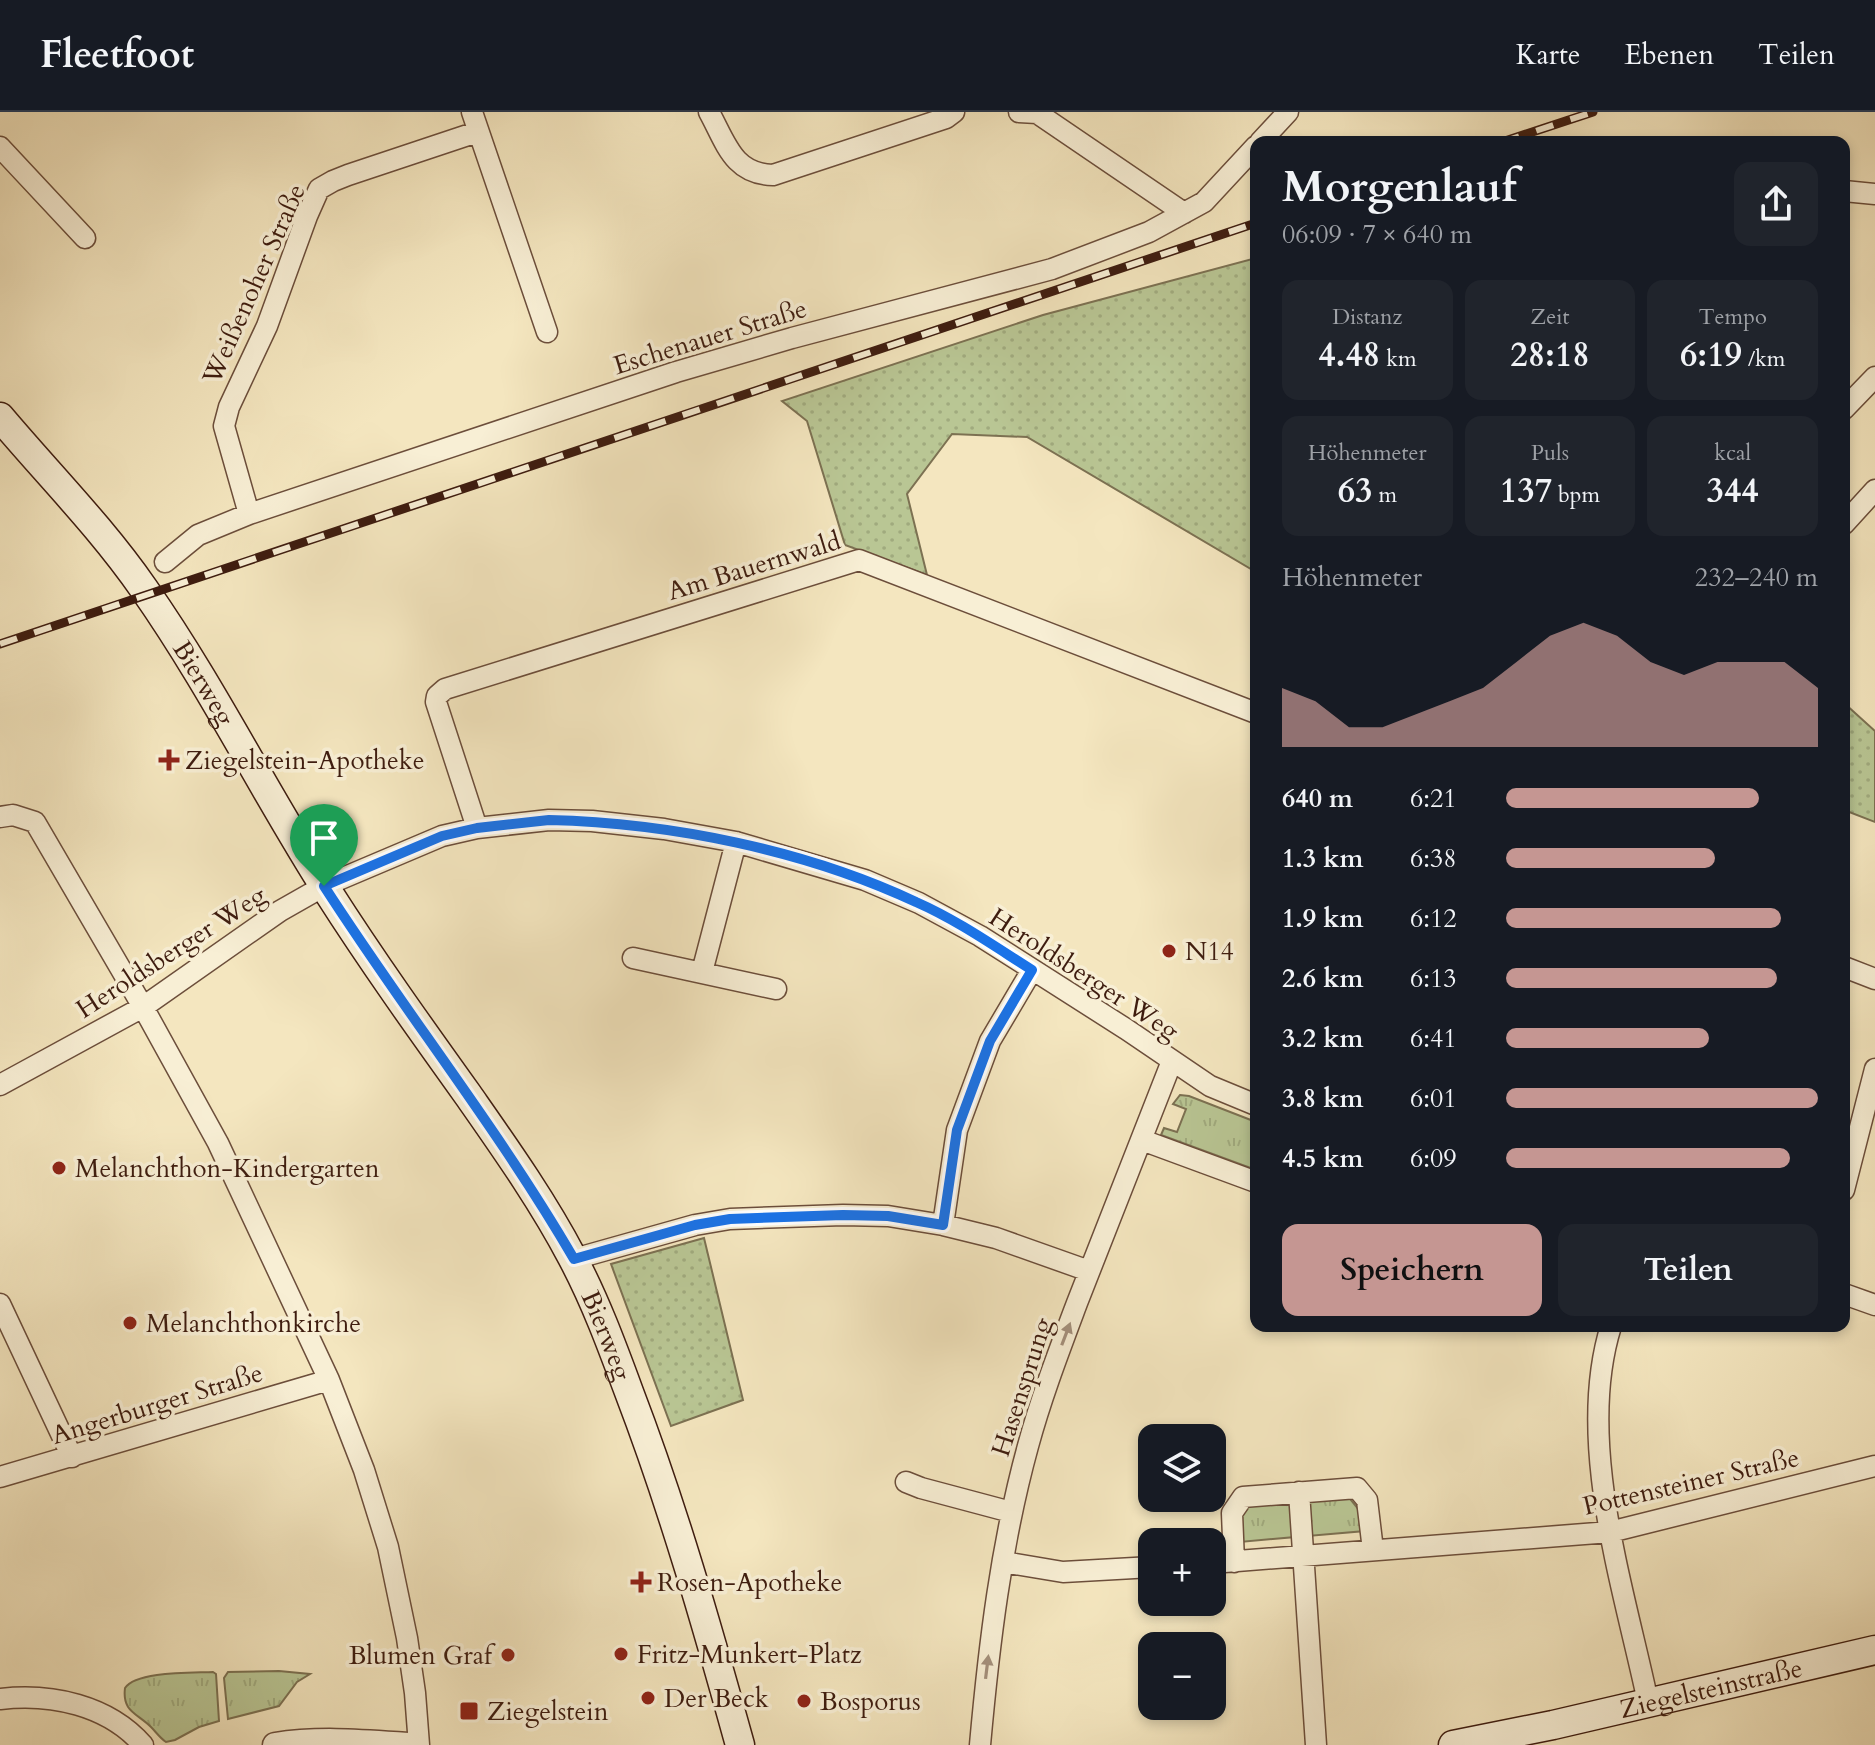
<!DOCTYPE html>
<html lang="de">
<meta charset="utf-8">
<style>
body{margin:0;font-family:Cardo,serif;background:#20242c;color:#f1f3f6;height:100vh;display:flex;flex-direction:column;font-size:30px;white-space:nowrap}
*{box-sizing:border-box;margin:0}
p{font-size:26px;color:#9ea1a6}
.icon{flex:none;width:44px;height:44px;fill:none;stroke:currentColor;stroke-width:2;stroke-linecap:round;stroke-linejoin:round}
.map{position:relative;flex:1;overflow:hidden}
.side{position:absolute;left:1250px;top:24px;width:600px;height:1196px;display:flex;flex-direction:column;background:#171b24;border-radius:16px;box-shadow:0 4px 12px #0003}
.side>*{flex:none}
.buttons{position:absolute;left:1138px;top:1312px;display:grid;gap:16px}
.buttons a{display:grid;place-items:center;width:88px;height:88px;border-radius:16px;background:#171b24;box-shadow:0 4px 12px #0003;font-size:40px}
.pin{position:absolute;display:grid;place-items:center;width:68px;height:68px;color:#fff;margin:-82px -34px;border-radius:50% 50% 50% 0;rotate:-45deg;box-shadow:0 0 8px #0007}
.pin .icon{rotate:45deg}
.round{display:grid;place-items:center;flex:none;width:84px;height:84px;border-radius:16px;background:#20242c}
.summary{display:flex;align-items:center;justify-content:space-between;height:136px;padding:0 32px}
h1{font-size:44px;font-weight:700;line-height:60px}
.figures{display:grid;grid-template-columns:repeat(3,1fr);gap:12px;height:136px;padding:8px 32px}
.figures div{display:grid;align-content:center;border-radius:16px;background:#20242c;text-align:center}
.figures b{font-size:34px;font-weight:700}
.figures small{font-size:22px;font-weight:400}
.figures p{font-size:22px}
.chart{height:224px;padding:16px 32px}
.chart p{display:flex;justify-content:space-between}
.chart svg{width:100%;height:144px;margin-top:8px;fill:#c59692;opacity:.7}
.cta{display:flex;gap:16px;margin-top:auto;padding:16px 32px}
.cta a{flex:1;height:92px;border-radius:16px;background:#c59692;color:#111;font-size:32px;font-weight:700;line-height:92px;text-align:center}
.cta a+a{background:#20242c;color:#f1f3f6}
ul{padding:0 32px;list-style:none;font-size:26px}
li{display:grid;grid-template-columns:128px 96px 1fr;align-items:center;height:60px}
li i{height:20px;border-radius:10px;background:#c59692}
header{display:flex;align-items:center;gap:48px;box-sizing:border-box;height:112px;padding:0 40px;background:#171b24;border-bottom:2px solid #363941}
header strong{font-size:38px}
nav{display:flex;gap:44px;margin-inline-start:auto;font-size:28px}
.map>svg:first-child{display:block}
.grass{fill:url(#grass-tufts);stroke:#7c7152;stroke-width:2}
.park{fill:url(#park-dots);stroke:#7c7152;stroke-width:2}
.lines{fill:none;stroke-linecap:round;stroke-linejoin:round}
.minor-casing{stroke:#6c4e3b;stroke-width:23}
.tertiary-casing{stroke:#6c4e3b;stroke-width:27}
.secondary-casing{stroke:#3e1c0f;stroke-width:31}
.minor{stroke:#f8efd5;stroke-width:20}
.tertiary{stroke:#f8efd5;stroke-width:24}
.secondary{stroke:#f8efd5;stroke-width:28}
.rail-casing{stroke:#3e1c0f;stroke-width:9}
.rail{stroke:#f8efd5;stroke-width:6;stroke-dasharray:18;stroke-linecap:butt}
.oneway{fill:#a4907c}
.route-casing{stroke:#fff;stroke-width:16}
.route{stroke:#1a73e8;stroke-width:10}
.poi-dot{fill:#8f2418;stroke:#f8efd5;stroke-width:3}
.labels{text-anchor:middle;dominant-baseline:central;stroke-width:7;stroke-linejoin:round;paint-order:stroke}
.street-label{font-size:26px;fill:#3e1c0f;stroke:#f8efd5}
.poi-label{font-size:26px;fill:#3e1c0f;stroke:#f8efd5;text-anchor:start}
</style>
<header>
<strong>Fleetfoot</strong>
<nav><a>Karte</a><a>Ebenen</a><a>Teilen</a></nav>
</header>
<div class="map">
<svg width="1875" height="1633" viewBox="0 0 1875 1633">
<defs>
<pattern id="grass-tufts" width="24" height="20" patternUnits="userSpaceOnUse" patternTransform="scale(2)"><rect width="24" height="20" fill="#b9c694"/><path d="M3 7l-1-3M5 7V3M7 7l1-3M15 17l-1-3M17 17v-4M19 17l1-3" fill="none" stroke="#a0aa7e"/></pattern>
<pattern id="park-dots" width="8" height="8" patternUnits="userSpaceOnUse" patternTransform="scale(2)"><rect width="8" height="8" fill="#b9c694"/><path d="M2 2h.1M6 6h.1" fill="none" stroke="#a0aa7e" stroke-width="1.8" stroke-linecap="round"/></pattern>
</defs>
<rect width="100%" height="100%" fill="#f4e6bf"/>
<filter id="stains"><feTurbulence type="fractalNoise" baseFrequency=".0025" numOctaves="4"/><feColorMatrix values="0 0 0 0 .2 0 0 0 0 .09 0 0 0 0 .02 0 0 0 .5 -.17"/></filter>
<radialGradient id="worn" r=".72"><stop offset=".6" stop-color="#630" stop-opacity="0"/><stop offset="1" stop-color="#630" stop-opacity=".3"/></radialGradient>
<path class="grass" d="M 1180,983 L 1189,984 L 1256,1010 L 1256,1058 L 1161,1023 L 1164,1016 L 1177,1020 L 1186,997 L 1173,992 Z
M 1347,1383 L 1364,1404 L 1365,1419 L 1308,1424 L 1305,1393 L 1312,1386 Z
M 1282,1388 L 1293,1395 L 1295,1425 L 1240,1430 L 1239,1402 L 1250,1390 Z
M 279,1559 L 310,1562 L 297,1570 L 279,1594 L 228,1607 L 224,1566 L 228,1560 Z
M 213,1560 L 216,1562 L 219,1609 L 199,1615 L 175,1628 L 166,1630 C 160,1626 156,1620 151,1615 C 137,1601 122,1600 125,1576 C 136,1559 192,1561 213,1560 Z"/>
<path class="park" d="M 1256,146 L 1256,460 L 1027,325 L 952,322 L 907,382 L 927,463 L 845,433 L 807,309 L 782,289 L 1043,203 Z
M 1844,591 L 1875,619 L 1875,710 L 1844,698 Z
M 704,1126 L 743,1288 L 671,1314 L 611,1152 Z"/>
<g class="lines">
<g class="minor-casing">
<path id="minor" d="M 472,0 L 547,220
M 709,0 C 726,31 733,62 773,63 L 946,6 L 954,0
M 1019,0 L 1037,1 L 1184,101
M 1260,30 L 1288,0
M 0,35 L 85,126
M 1844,79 L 1875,82
M 1844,297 L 1875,265
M 249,402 L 224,314 L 229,295 L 267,214 L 307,104 L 319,77 L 333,69 L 348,63 L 477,20
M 1844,412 L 1875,378
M 165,450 L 198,423 L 249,402 L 676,260 L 792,226 L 1052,157 L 1149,120 L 1204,90 L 1256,34
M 0,705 L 13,703 L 35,710 L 143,895 L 218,1031 L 329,1268 L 364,1358 L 388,1435 L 407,1526 L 415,1581 L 419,1633
M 477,716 L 436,590 L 437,584 L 445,577 L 859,448 L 1256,601
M 633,846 L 776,877
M 1844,855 L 1875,867
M 702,860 L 736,730
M 0,973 L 143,895 L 280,799 L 324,774 L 442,724 L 477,716 L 549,708 L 592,709 L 664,717 L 736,730 L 865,768 L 919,791 L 980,824 L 1126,917 L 1210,974 L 1256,993
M 1142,1028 L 1256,1070
M 1844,1078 L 1875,957
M 943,1113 L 957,1018 L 990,929 L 1032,858
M 574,1147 L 695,1113 L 730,1107 L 843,1103 L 888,1104 L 943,1113 L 996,1126 L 1089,1159
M 1844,1182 L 1875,1193
M 0,1192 L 72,1345
M 1611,1214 C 1575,1329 1624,1476 1648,1590
M 0,1365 L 329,1268
M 906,1370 L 921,1376 L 1011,1400
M 1299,1380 L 1316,1633
M 1003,1450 L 1063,1460 L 1152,1455
M 1234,1450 L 1232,1401 L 1243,1385 L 1357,1376 L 1367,1388 L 1373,1438
M 1212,1451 L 1610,1420 L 1875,1354
M 0,1587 C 51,1581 108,1593 143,1633
M 980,1633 C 989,1533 1001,1432 1028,1334 C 1041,1286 1059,1239 1077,1191 C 1108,1110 1141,1030 1172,949"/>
</g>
<g class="tertiary-casing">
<path id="tertiary" d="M 275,1633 C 319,1626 364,1630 409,1633"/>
</g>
<g class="secondary-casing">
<g id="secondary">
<path id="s1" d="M 0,305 C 48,362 101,415 144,477 C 212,574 264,680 328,780 C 372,849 420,916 468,983 C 505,1036 542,1088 572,1145 C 595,1188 612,1234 629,1280 C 673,1395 707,1514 740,1633"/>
<path id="s2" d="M 1453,1633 L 1553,1613 L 1875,1538"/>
</g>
</g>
<use href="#minor" class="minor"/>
<use href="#tertiary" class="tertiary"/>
<use href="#secondary" class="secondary"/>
<g class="rail-casing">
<path id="rail" d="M 1502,30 L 1593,0
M 0,532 L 1256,111"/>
</g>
<use href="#rail" class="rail"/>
</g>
<defs><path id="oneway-solid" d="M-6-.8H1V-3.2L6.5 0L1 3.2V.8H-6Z" transform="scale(2)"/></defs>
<g class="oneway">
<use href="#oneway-solid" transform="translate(1066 1222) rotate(-69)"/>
<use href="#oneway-solid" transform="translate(987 1555) rotate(-83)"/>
</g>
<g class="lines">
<g class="route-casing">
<path id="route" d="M 549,708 C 671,711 805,738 916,790 C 957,808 994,834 1032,858 L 990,929 L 957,1018 L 943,1113 L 888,1104 L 843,1103 L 730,1107 L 695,1113 L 574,1147 C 499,1018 405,900 324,774 L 442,724 L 477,716 Z"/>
</g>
<use href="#route" class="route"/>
</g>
<g class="poi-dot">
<path d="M165 636h8v8h8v8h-8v8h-8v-8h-8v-8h8z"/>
<circle cx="1169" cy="839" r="8"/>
<circle cx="59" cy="1056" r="8"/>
<circle cx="130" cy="1211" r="8"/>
<path d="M637 1458h8v8h8v8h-8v8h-8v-8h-8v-8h8z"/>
<circle cx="621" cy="1542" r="8"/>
<circle cx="508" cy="1543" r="8"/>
<circle cx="648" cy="1586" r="8"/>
<circle cx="804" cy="1589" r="8"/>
<rect x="459" y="1589" width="20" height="20" rx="4"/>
</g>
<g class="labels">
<g class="street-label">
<text transform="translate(254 172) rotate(-66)">Weißenoher Straße</text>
<text transform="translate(710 225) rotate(-17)">Eschenauer Straße</text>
<text transform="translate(754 454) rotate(-17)">Am Bauernwald</text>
<text stroke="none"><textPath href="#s1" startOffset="336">Bierweg</textPath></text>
<text transform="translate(171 840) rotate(-33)">Heroldsberger Weg</text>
<text transform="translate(1084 862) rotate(33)">Heroldsberger Weg</text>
<text stroke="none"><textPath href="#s1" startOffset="1104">Bierweg</textPath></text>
<text transform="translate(1022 1275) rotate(-72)">Hasensprung</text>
<text transform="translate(157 1292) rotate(-17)">Angerburger Straße</text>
<text transform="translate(1691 1370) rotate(-13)">Pottensteiner Straße</text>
<text stroke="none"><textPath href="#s2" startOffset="264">Ziegelsteinstraße</textPath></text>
</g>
<g class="poi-label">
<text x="185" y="648">Ziegelstein-Apotheke</text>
<text x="1185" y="839">N14</text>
<text x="75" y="1056">Melanchthon-Kindergarten</text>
<text x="146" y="1211">Melanchthonkirche</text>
<text x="657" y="1470">Rosen-Apotheke</text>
<text x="637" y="1542">Fritz-Munkert-Platz</text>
<text x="492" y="1543" text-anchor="end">Blumen Graf</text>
<text x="664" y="1586">Der Beck</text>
<text x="820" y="1589">Bosporus</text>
<text x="487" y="1599">Ziegelstein</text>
</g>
</g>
<rect width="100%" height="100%" filter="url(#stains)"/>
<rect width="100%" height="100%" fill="url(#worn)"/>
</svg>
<div class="buttons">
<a><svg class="icon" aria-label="layers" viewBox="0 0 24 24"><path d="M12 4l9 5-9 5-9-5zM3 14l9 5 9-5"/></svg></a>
<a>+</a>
<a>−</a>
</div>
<div class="pin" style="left:324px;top:774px;background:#1e9e55"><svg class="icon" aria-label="arrive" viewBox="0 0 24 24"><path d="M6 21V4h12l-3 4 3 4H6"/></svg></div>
<section class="side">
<div class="summary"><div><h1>Morgenlauf</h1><p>06:09 · 7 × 640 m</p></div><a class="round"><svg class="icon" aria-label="share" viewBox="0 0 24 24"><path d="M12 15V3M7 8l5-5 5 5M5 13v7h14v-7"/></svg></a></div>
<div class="figures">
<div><p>Distanz</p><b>4.48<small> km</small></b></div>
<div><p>Zeit</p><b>28:18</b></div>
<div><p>Tempo</p><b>6:19<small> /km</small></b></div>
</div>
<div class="figures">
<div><p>Höhenmeter</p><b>63<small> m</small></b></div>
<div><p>Puls</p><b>137<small> bpm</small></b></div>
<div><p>kcal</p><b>344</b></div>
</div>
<div class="chart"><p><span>Höhenmeter</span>232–240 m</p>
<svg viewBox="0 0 160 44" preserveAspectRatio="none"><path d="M0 44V26L10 30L20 38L30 38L40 34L50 30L60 26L70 18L80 10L90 6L100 10L110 18L120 22L130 18L140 18L150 18L160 26V44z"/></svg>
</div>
<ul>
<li><b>640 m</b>6:21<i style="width:81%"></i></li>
<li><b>1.3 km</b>6:38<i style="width:67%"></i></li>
<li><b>1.9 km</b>6:12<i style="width:88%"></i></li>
<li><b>2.6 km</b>6:13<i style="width:87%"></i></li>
<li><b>3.2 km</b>6:41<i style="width:65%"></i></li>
<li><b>3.8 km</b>6:01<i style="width:100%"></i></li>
<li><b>4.5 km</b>6:09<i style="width:91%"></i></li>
</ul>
<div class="cta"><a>Speichern</a><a>Teilen</a></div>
</section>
</div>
